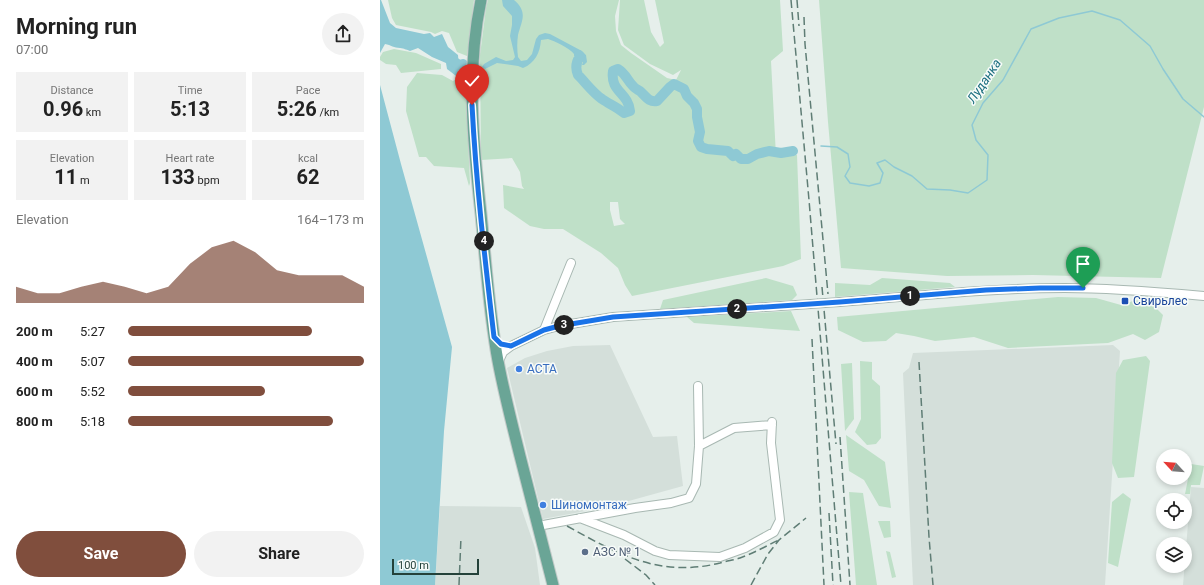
<!DOCTYPE html>
<meta charset="utf-8">
<style>
body{margin:0;font-family:Roboto,sans-serif;background:#f2f2f2;color:#222;height:100vh;display:flex;flex-direction:column;font-size:15px;white-space:nowrap}
*{box-sizing:border-box;margin:0}
p{font-size:13px;color:#767676}
.icon{flex:none;width:22px;height:22px;fill:none;stroke:currentColor;stroke-width:2;stroke-linecap:round;stroke-linejoin:round}
.map{position:relative;flex:1;overflow:hidden}
.sheet{display:flex;flex-direction:column;background:#fff;width:380px}
.sheet>*{flex:none}
.needle{width:26px;rotate:296deg}
.controls{position:absolute;left:776px;top:449px;display:grid;gap:8px}
.controls a{display:grid;place-items:center;width:36px;height:36px;border-radius:50%;background:#fff;box-shadow:0 2px 6px #0003;font-size:20px}
.scale{position:absolute;left:12px;bottom:10px;width:87px;box-sizing:border-box;padding-left:4px;border:2px solid #24423a;border-top:0;font-size:11px;line-height:14px;white-space:nowrap;color:#24423a;-webkit-text-stroke:3px #f7fbf9;paint-order:stroke}
.pin{position:absolute;display:grid;place-items:center;width:34px;height:34px;color:#fff;margin:-41px -17px;border-radius:50% 50% 50% 0;rotate:-45deg;box-shadow:0 0 4px #0007}
.pin .icon{rotate:45deg}
.km{position:absolute;width:20px;height:20px;margin:-10px;border-radius:50%;background:#222;color:#fff;font-size:11px;line-height:20px;text-align:center}
.round{display:grid;place-items:center;flex:none;width:42px;height:42px;border-radius:21px;background:#f2f2f2}
.headline{display:flex;align-items:center;justify-content:space-between;height:68px;padding:0 16px}
h1{font-size:22px;font-weight:700;line-height:30px}
.figures{display:grid;grid-template-columns:repeat(3,1fr);gap:6px;height:68px;padding:4px 16px}
.figures div{display:grid;align-content:center;border-radius:0px;background:#f2f2f2;text-align:center}
.figures b{font-size:20px;font-weight:700}
.figures small{font-size:11px;font-weight:400}
.figures p{font-size:11px}
.chart{height:112px;padding:8px 16px}
.chart p{display:flex;justify-content:space-between}
.chart svg{width:100%;height:72px;margin-top:4px;fill:#804e3d;opacity:.7}
.action{display:flex;gap:8px;margin-top:auto;padding:8px 16px}
.action a{flex:1;height:46px;border-radius:24px;background:#804e3d;color:#fff;font-size:16px;font-weight:700;line-height:46px;text-align:center}
.action a+a{background:#f2f2f2;color:#222}
ul{padding:0 16px;list-style:none;font-size:13px}
li{display:grid;grid-template-columns:64px 48px 1fr;align-items:center;height:30px}
li i{height:10px;border-radius:5px;background:#804e3d}
main{display:flex;flex:1;min-height:0}
.map>svg:first-child{display:block}
.built{fill:#d4dfda}
.green{fill:#bfe0c8;fill-rule:evenodd}
.water{fill:#8ec9d4}
.lines{fill:none;stroke-linecap:round;stroke-linejoin:round}
.stream{stroke:#8ec9d4;stroke-width:1.5}
.river{stroke:#8ec9d4;stroke-width:10}
.minor-casing{stroke:#a8b8b2;stroke-width:10}
.major-casing{stroke:#c2cac8;stroke-width:13}
.minor{stroke:#fff;stroke-width:8}
.major{stroke:#6aa596;stroke-width:11}
.rail{stroke:#5f7d75;stroke-width:1.5;stroke-dasharray:8 4;stroke-linecap:butt}
.minor-bridge-casing{stroke:#a8b8b2;stroke-width:10;stroke-linecap:butt}
.minor-bridge{stroke:#fff;stroke-width:8}
.route-casing{stroke:#fff;stroke-width:8}
.route{stroke:#1a73e8;stroke-width:5}
.transit-dot{fill:#1a4fb4;stroke:#f7fbf9;stroke-width:1.5}
.shop-dot{fill:#3f7fe0;stroke:#f7fbf9;stroke-width:1.5}
.service-dot{fill:#5c6f8a;stroke:#f7fbf9;stroke-width:1.5}
.labels{text-anchor:middle;dominant-baseline:central;stroke-width:3;stroke-linejoin:round;paint-order:stroke}
.transit-label{font-size:12px;fill:#164399;stroke:#f7fbf9;text-anchor:start}
.shop-label{font-size:12px;fill:#366cbe;stroke:#f7fbf9;text-anchor:start}
.service-label{font-size:12px;fill:#4e5e75;stroke:#f7fbf9;text-anchor:start}
.water-label{font-size:13px;font-style:italic;fill:#1c6f80;stroke:#f7fbf9}
</style>
<main>
<section class="sheet">
<div class="headline"><div><h1>Morning run</h1><p>07:00</p></div><a class="round"><svg class="icon" aria-label="share" viewBox="0 0 24 24"><path d="M12 15V3M7 8l5-5 5 5M5 13v7h14v-7"/></svg></a></div>
<div class="figures">
<div><p>Distance</p><b>0.96<small> km</small></b></div>
<div><p>Time</p><b>5:13</b></div>
<div><p>Pace</p><b>5:26<small> /km</small></b></div>
</div>
<div class="figures">
<div><p>Elevation</p><b>11<small> m</small></b></div>
<div><p>Heart rate</p><b>133<small> bpm</small></b></div>
<div><p>kcal</p><b>62</b></div>
</div>
<div class="chart"><p><span>Elevation</span>164–173 m</p>
<svg viewBox="0 0 160 44" preserveAspectRatio="none"><path d="M0 44V34L10 38L20 38L30 34L40 31L50 34L60 38L70 34L80 20L90 10L100 6L110 13L120 24L130 27L140 27L150 27L160 34V44z"/></svg>
</div>
<ul>
<li><b>200 m</b>5:27<i style="width:78%"></i></li>
<li><b>400 m</b>5:07<i style="width:100%"></i></li>
<li><b>600 m</b>5:52<i style="width:58%"></i></li>
<li><b>800 m</b>5:18<i style="width:87%"></i></li>
</ul>
<div class="action"><a>Save</a><a>Share</a></div>
</section>
<div class="map">
<svg width="824" height="585" viewBox="0 0 824 585">
<rect width="100%" height="100%" fill="#e6efeb"/>
<path class="built" d="M 230,345 L 273,437 L 297,436 L 303,486 L 227,507 L 163,519 L 127,368 L 145,358 L 167,351 L 193,346 Z
M 733,345 L 740,351 L 725,585 L 533,585 L 523,373 L 529,368 L 533,353 Z
M 811,487 L 824,488 L 824,585 L 803,585 Z
M 60,506 L 141,507 L 155,548 L 160,585 L 55,585 Z"/>
<path class="green" d="M 8,0 L 94,0 L 87,56 L 77,52 L 69,33 L 62,31 L 55,34 L 51,32 L 16,25 L 12,18 Z
M 108,0 L 239,0 L 235,16 L 236,31 L 241,45 L 251,53 L 287,78 L 296,80 L 301,70 L 293,75 L 270,64 L 244,45 L 238,30 L 240,0 L 264,0 L 271,32 L 280,47 L 284,43 L 275,0 L 400,0 L 403,51 L 391,61 L 396,156 L 417,155 L 421,259 L 403,266 L 252,296 L 245,285 L 238,268 L 221,253 L 183,229 L 164,229 L 150,226 L 124,208 L 123,185 L 144,189 L 142,186 L 140,172 L 132,158 L 101,160 L 100,55 L 106,8 ZM 230,202 L 238,202 L 240,219 L 245,224 L 234,226 L 230,210 Z
M 439,0 L 824,0 L 824,107 L 781,278 L 653,275 L 567,276 L 461,268 L 448,122 Z
M 14,49 L 36,53 L 61,64 L 61,69 L 21,73 L 16,65 L 6,64 L 0,60 L 0,57 L 3,52 Z
M 37,73 L 62,75 L 73,81 L 85,74 L 90,183 L 89,186 L 84,168 L 54,166 L 46,157 L 39,157 L 26,111 L 27,87 Z
M 386,278 L 413,286 L 417,295 L 412,300 L 280,309 L 283,300 Z
M 502,278 L 570,283 L 575,287 L 455,297 L 455,283 L 490,285 Z
M 678,297 L 716,298 L 741,305 L 756,300 L 774,306 L 783,315 L 779,332 L 765,340 L 753,334 L 728,343 L 628,348 L 594,337 L 555,341 L 534,336 L 516,333 L 506,341 L 483,342 L 458,330 L 457,317 Z
M 411,311 L 420,331 L 314,323 L 307,317 Z
M 766,356 L 770,361 L 754,477 L 738,478 L 732,463 L 736,373 L 743,360 Z
M 480,361 L 492,362 L 492,379 L 500,386 L 501,438 L 496,444 L 487,445 L 475,432 L 481,419 Z
M 472,363 L 474,419 L 465,431 L 461,364 Z
M 466,435 L 505,462 L 511,508 L 499,506 L 484,480 L 469,471 Z
M 811,464 L 824,466 L 820,485 L 811,485 L 810,494 L 805,494 Z
M 469,492 L 483,493 L 497,585 L 476,585 Z
M 743,493 L 751,499 L 738,567 L 728,563 L 732,502 Z
M 498,521 L 510,521 L 511,537 L 504,538 Z
M 506,551 L 510,552 L 516,577 L 512,578 Z"/>
<path class="water" d="M 0,0 L 1,0 L 10,23 L 16,28 L 44,34 L 50,33 L 54,37 L 62,34 L 68,47 L 78,55 L 79,70 L 76,76 L 71,72 L 67,69 L 66,63 L 52,57 L 38,48 L 30,51 C 25,49 25,49 20,48 C 14,48 11,45 5,44 L 0,53 Z
M 122,0 L 134,0 C 148,12 142,20 138,35 C 137,42 137,50 138,57 L 141,61 L 147,60 L 152,54 L 156,39 L 159,35 L 165,33 L 170,34 L 200,50 L 206,55 L 207,62 L 204,65 L 202,65 L 203,62 L 200,60 L 196,67 C 194,62 197,58 194,54 C 190,48 174,41 168,39 L 161,40 C 160,53 155,63 143,68 L 138,66 L 117,63 L 105,69 L 102,67 L 104,64 L 116,57 L 126,61 L 133,60 L 135,57 L 130,36 L 132,25 L 132,16 L 123,6 Z
M 0,85 L 21,164 L 72,347 L 64,431 L 55,585 L 0,585 Z"/>
<g class="lines">
<path class="stream" d="M 441,146 L 457,147 L 468,154 L 470,167 L 465,176 L 470,183 L 489,186 L 500,183 L 503,173 L 497,163 L 505,160 L 514,167 L 532,176 L 547,189 L 570,190 L 588,193 L 607,180 L 608,155 L 596,140 L 592,125 L 603,103 L 623,80 L 651,29 L 679,18 L 712,11 L 740,20 L 770,46 L 783,69 L 803,99 L 824,117"/>
<path class="river" d="M 199,55 L 200,56 C 196,62 195,68 198,75 C 206,83 213,93 222,99 C 229,104 237,107 244,113 L 250,111 C 248,92 230,92 233,71 L 238,69 C 246,74 247,80 253,86 C 255,89 259,90 261,92 C 267,98 269,102 277,101 L 290,87 L 294,84 L 304,89 L 307,96 L 314,103 L 317,109 L 317,117 L 320,132 L 318,141 L 321,147 L 327,149 L 348,151 L 353,156 L 356,154 L 361,159 L 368,159 L 377,154 L 389,151 L 401,153 L 413,151
M 67,57 L 79,65 L 83,64"/>
<g class="minor-casing">
<path id="minor" d="M 460,302 C 535,296 610,288 685,288 C 731,288 778,292 824,296
M 164,330 L 191,263
M 118,363 L 123,352 L 131,346 L 164,330 L 179,326 L 233,317 L 416,305
M 319,446 L 354,428 L 392,425
M 200,518 L 244,535 L 275,551 L 289,555 L 340,557 L 365,548 L 394,532 L 400,520 L 391,443 L 392,422
M 158,526 L 255,508 L 291,503 L 309,498 L 316,484 L 319,446 L 318,386"/>
</g>
<g class="major-casing">
<path id="major" d="M 101,0 C 86,71 93,143 101,214 C 106,263 109,313 118,361 C 124,393 132,424 140,456 C 151,499 162,542 173,585"/>
</g>
<use href="#minor" class="minor"/>
<use href="#major" class="major"/>
<path class="rail" d="M 411,0 L 429,200 L 461,585
M 417,0 L 419,26
M 424,17 L 425,44 L 448,294
M 442,287 L 456,444
M 432,339 L 444,585
M 539,362 L 549,537 L 553,585
M 460,437 L 470,585
M 449,513 L 453,585
M 187,526 C 238,554 279,578 340,563 C 346,561 354,560 360,558 C 374,553 386,546 399,540
M 245,559 L 266,575 L 275,585
M 79,585 L 81,537
M 371,585 L 388,554 L 399,540 L 426,518"/>
<g class="minor-bridge-casing">
<path id="minor-bridge" d="M 416,305 L 460,302"/>
</g>
<use href="#minor-bridge" class="minor-bridge"/>
</g>
<g class="lines">
<g class="route-casing">
<path id="route" d="M 92,105 C 96,183 105,260 114,337 L 121,344 L 131,346 L 164,330 L 179,326 L 233,317 L 460,302 L 606,290 L 660,288 L 703,288"/>
</g>
<use href="#route" class="route"/>
</g>
<rect class="transit-dot" x="741" y="297" width="8" height="8" rx="2"/>
<g class="shop-dot">
<circle cx="139" cy="369" r="4"/>
<circle cx="163" cy="505" r="4"/>
</g>
<circle class="service-dot" cx="205" cy="552" r="4"/>
<g class="labels">
<g class="transit-label">
<text x="753" y="301">Свирьлес</text>
</g>
<g class="shop-label">
<text x="147" y="369">АСТА</text>
<text x="171" y="505">Шиномонтаж</text>
</g>
<g class="service-label">
<text x="213" y="552">АЗС № 1</text>
</g>
<g class="water-label">
<text transform="translate(604 81) rotate(-56)">Луданка</text>
</g>
</g>
</svg>
<div class="controls">
<a><svg class="needle" viewBox="-14 -14 28 28"><path d="M0-13l5 13h-10z" fill="#e53935"/><path d="M0 13l5-13h-10z" fill="#767676"/></svg></a>
<a><svg class="icon" aria-label="locate" viewBox="0 0 24 24"><circle cx="12" cy="12" r="6"/><path d="M12 2v4M12 18v4M2 12h4M18 12h4"/></svg></a>
<a><svg class="icon" aria-label="layers" viewBox="0 0 24 24"><path d="M12 4l9 5-9 5-9-5zM3 14l9 5 9-5"/></svg></a>
</div>
<div class="scale">100 m</div>
<div class="pin" style="left:703px;top:288px;background:#1e9e55"><svg class="icon" aria-label="arrive" viewBox="0 0 24 24"><path d="M6 21V4h12l-3 4 3 4H6"/></svg></div>
<div class="pin" style="left:92px;top:105px;background:#d93025"><svg class="icon" aria-label="check" viewBox="0 0 24 24"><path d="M5 12l5 5 9-10"/></svg></div>
<b class="km" style="left:530px;top:296px">1</b>
<b class="km" style="left:357px;top:309px">2</b>
<b class="km" style="left:184px;top:325px">3</b>
<b class="km" style="left:104px;top:241px">4</b>
</div>
</main>
